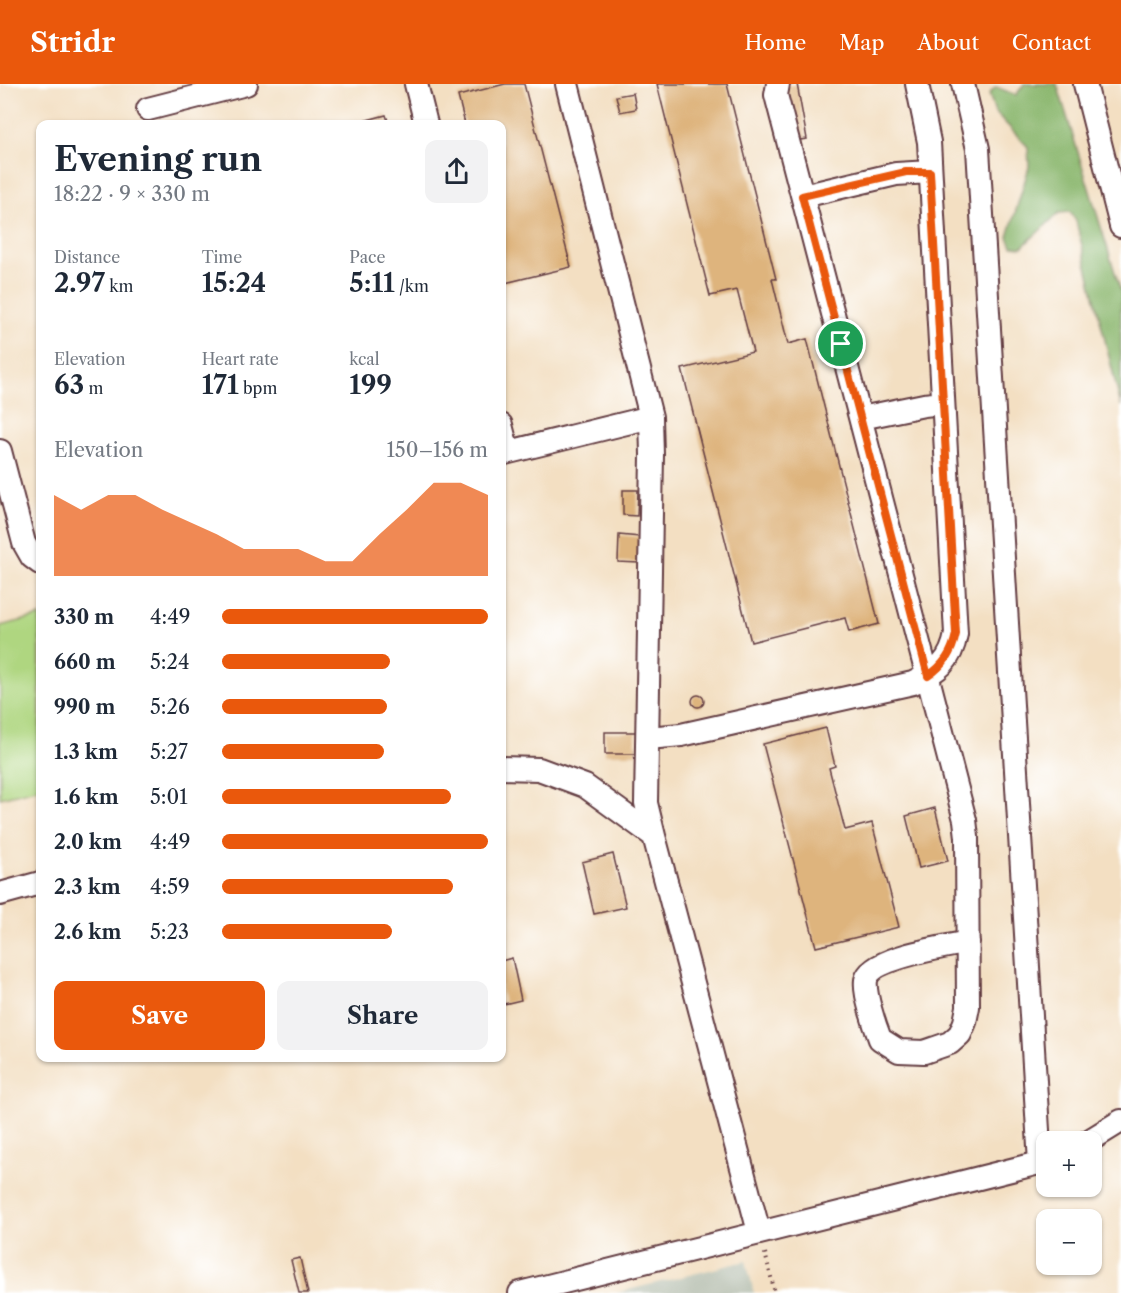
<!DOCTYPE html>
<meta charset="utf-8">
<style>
body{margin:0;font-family:"Libre Caslon Text",serif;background:#f2f2f3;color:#1f2937;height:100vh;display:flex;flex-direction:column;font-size:22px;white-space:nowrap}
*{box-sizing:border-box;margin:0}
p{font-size:20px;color:#747a83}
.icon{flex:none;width:33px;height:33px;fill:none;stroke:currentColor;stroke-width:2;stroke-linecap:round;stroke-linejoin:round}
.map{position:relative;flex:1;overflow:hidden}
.side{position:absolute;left:36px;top:36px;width:470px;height:942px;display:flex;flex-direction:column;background:#fff;border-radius:12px;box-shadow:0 2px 4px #0004}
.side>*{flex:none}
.controls{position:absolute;left:1036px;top:1047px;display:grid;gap:12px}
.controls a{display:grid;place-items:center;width:66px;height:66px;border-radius:12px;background:#fff;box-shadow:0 2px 4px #0004;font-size:30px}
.pin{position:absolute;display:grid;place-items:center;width:51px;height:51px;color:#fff;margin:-26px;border:3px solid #fff;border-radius:50%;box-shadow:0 2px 6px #0007}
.round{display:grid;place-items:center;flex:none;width:63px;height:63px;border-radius:12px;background:#f2f2f3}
.headline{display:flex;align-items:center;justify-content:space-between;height:102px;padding:0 18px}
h1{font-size:33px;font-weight:700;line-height:45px}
.stats{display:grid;grid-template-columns:repeat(3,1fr);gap:9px;height:102px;padding:6px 18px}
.stats div{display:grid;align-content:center}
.stats b{font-size:26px;font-weight:700}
.stats small{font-size:16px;font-weight:400}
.stats p{font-size:16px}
.chart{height:168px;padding:12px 18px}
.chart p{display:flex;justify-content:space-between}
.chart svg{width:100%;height:108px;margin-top:6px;fill:#ea580c;opacity:.7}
.primary-button{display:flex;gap:12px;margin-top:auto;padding:12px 18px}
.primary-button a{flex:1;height:69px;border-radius:12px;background:#ea580c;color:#fff;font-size:24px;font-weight:700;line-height:69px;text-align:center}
.primary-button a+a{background:#f2f2f3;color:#1f2937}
ul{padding:0 18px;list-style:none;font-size:20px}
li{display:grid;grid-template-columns:96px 72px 1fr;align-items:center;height:45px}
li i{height:15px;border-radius:8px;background:#ea580c}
header{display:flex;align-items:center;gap:36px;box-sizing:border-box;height:84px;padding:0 30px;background:#ea580c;color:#fff}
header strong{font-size:28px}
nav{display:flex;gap:33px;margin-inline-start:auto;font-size:21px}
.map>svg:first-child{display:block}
.industrial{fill:#c0c7ba}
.green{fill:#afd680;stroke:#7c7a56;stroke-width:1.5}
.forest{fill:#8bb76e;stroke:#6a6b4c;stroke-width:1.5}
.building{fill:#deb47d}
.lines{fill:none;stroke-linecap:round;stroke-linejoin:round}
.minor-casing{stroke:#633c42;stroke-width:26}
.path{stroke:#633c42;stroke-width:4;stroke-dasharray:1.5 4.5;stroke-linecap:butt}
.minor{stroke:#fff;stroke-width:22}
.route-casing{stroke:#fff;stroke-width:12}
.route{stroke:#ea580c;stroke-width:8}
</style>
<header>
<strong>Stridr</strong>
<nav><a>Home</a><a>Map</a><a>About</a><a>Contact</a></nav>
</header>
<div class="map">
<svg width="1121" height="1209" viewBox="0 0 1121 1209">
<rect width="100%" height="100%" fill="#fff"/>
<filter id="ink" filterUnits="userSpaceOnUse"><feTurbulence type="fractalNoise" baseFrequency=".0167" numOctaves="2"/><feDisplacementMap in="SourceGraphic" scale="12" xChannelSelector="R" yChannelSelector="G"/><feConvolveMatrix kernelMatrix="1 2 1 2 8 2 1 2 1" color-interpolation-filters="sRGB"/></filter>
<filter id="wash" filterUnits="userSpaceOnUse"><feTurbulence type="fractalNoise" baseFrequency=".008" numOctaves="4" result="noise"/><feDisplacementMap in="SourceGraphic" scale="24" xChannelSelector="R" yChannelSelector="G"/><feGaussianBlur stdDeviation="1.35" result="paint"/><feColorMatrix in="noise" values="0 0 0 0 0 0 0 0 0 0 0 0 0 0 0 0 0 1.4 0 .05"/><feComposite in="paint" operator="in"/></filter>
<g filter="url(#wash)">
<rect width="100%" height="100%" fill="#f3dfc2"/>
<path class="industrial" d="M 746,1177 L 754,1209 L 616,1209 Z"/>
<path class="green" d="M 40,532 L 40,704 L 0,714 L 0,542 Z"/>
<path class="forest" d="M 1024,0 L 1057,0 L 1121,208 L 1121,322 L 1076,137 L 1070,128 L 1059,129 L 1022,163 L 1012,162 L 1008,153 L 1029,83 L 1028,63 L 995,28 L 989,10 L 996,3 L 1016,11 Z"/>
<g id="blocks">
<path class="building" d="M 505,0 L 524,0 L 571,183 L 505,199 L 501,183 L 501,40 L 465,40 L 458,12 Z
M 657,0 L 727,0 L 776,195 L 772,195 L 788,260 L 807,255 L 879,540 L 849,548 L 845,534 L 751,558 L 682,285 L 753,268 L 737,206 L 710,212 Z
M 797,0 L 807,55 L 792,57 L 782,2 Z
M 633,9 L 636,25 L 620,28 L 616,12 Z
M 386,31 L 389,40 L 352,40 Z
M 623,406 L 638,406 L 637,432 L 623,431 Z
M 619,451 L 640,453 L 639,479 L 618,478 Z
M692 617a6 6 0 1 1 12 0a6 6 0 1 1-12 0Z
M 826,644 L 835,682 L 829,684 L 845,746 L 872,739 L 899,843 L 816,863 L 763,660 Z
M 605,648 L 636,648 L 636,670 L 605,670 Z
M 935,724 L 948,777 L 919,784 L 906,732 Z
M 613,770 L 626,823 L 594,830 L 582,778 Z
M 512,874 L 521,916 L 504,920 L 501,905 L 501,877 Z
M 300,1174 L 308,1209 L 299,1209 L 291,1176 Z"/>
</g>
</g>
<g filter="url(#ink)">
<use href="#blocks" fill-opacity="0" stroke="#633c42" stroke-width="1.5"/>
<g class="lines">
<g class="minor-casing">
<path id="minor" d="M 416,0 L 426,40
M 567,0 L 651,333 L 652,371 L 646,719 L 654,752
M 778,0 L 776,11 L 965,736 L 967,753 L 968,923 L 965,938 L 960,950 L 950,959 L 924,968 L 899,967 L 880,955 C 875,942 864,910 866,896 C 871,873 947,863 968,858
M 963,0 L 978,65 L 1040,1079
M 1085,0 L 1121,142
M 148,25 L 246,0
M 803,112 L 896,90 L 930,88
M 861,334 L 924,321 L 943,319
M 501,341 L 508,368
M 0,367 L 24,459 L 32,473 L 40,479
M 501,370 L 651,333
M 648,654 L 681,651 L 913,599 C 938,587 951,578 956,550 L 929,58 L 917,0
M 501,684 L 539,685 L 585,702 L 654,752 L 759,1148
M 0,810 L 40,799
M 1087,1058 L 1121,1037
M 520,1209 L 1047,1077"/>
</g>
<path class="path" d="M 765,1169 L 775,1209"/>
<use href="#minor" class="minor"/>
</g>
</g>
<g class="lines" filter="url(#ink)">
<g class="route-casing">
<path id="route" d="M 906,88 L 930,88 L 956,550 C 952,569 944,581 928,592 L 802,112 Z"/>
</g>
<use href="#route" class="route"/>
</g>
</svg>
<div class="controls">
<a>+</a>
<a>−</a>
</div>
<div class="pin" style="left:841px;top:260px;background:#1e9e55"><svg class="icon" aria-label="arrive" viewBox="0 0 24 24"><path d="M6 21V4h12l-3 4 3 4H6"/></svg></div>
<section class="side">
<div class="headline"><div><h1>Evening run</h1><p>18:22 · 9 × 330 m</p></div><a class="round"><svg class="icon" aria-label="share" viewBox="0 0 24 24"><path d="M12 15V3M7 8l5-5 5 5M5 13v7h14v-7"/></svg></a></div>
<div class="stats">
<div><p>Distance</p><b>2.97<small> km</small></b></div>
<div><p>Time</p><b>15:24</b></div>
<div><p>Pace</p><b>5:11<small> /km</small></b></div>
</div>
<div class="stats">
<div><p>Elevation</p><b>63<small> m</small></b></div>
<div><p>Heart rate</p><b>171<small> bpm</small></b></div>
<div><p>kcal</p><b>199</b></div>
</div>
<div class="chart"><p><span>Elevation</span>150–156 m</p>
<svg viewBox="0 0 160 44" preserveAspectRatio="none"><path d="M0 44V11L10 17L20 11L30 11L40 17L50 22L60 27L70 33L80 33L90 33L100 38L110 38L120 27L130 17L140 6L150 6L160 11V44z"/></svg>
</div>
<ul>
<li><b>330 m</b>4:49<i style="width:100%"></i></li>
<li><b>660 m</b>5:24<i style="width:63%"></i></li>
<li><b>990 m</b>5:26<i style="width:62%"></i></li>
<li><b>1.3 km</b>5:27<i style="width:61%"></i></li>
<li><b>1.6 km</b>5:01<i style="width:86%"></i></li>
<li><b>2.0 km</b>4:49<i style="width:100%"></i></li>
<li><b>2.3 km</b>4:59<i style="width:87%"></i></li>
<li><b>2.6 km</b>5:23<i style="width:64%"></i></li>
</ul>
<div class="primary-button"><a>Save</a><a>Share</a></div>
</section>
</div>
